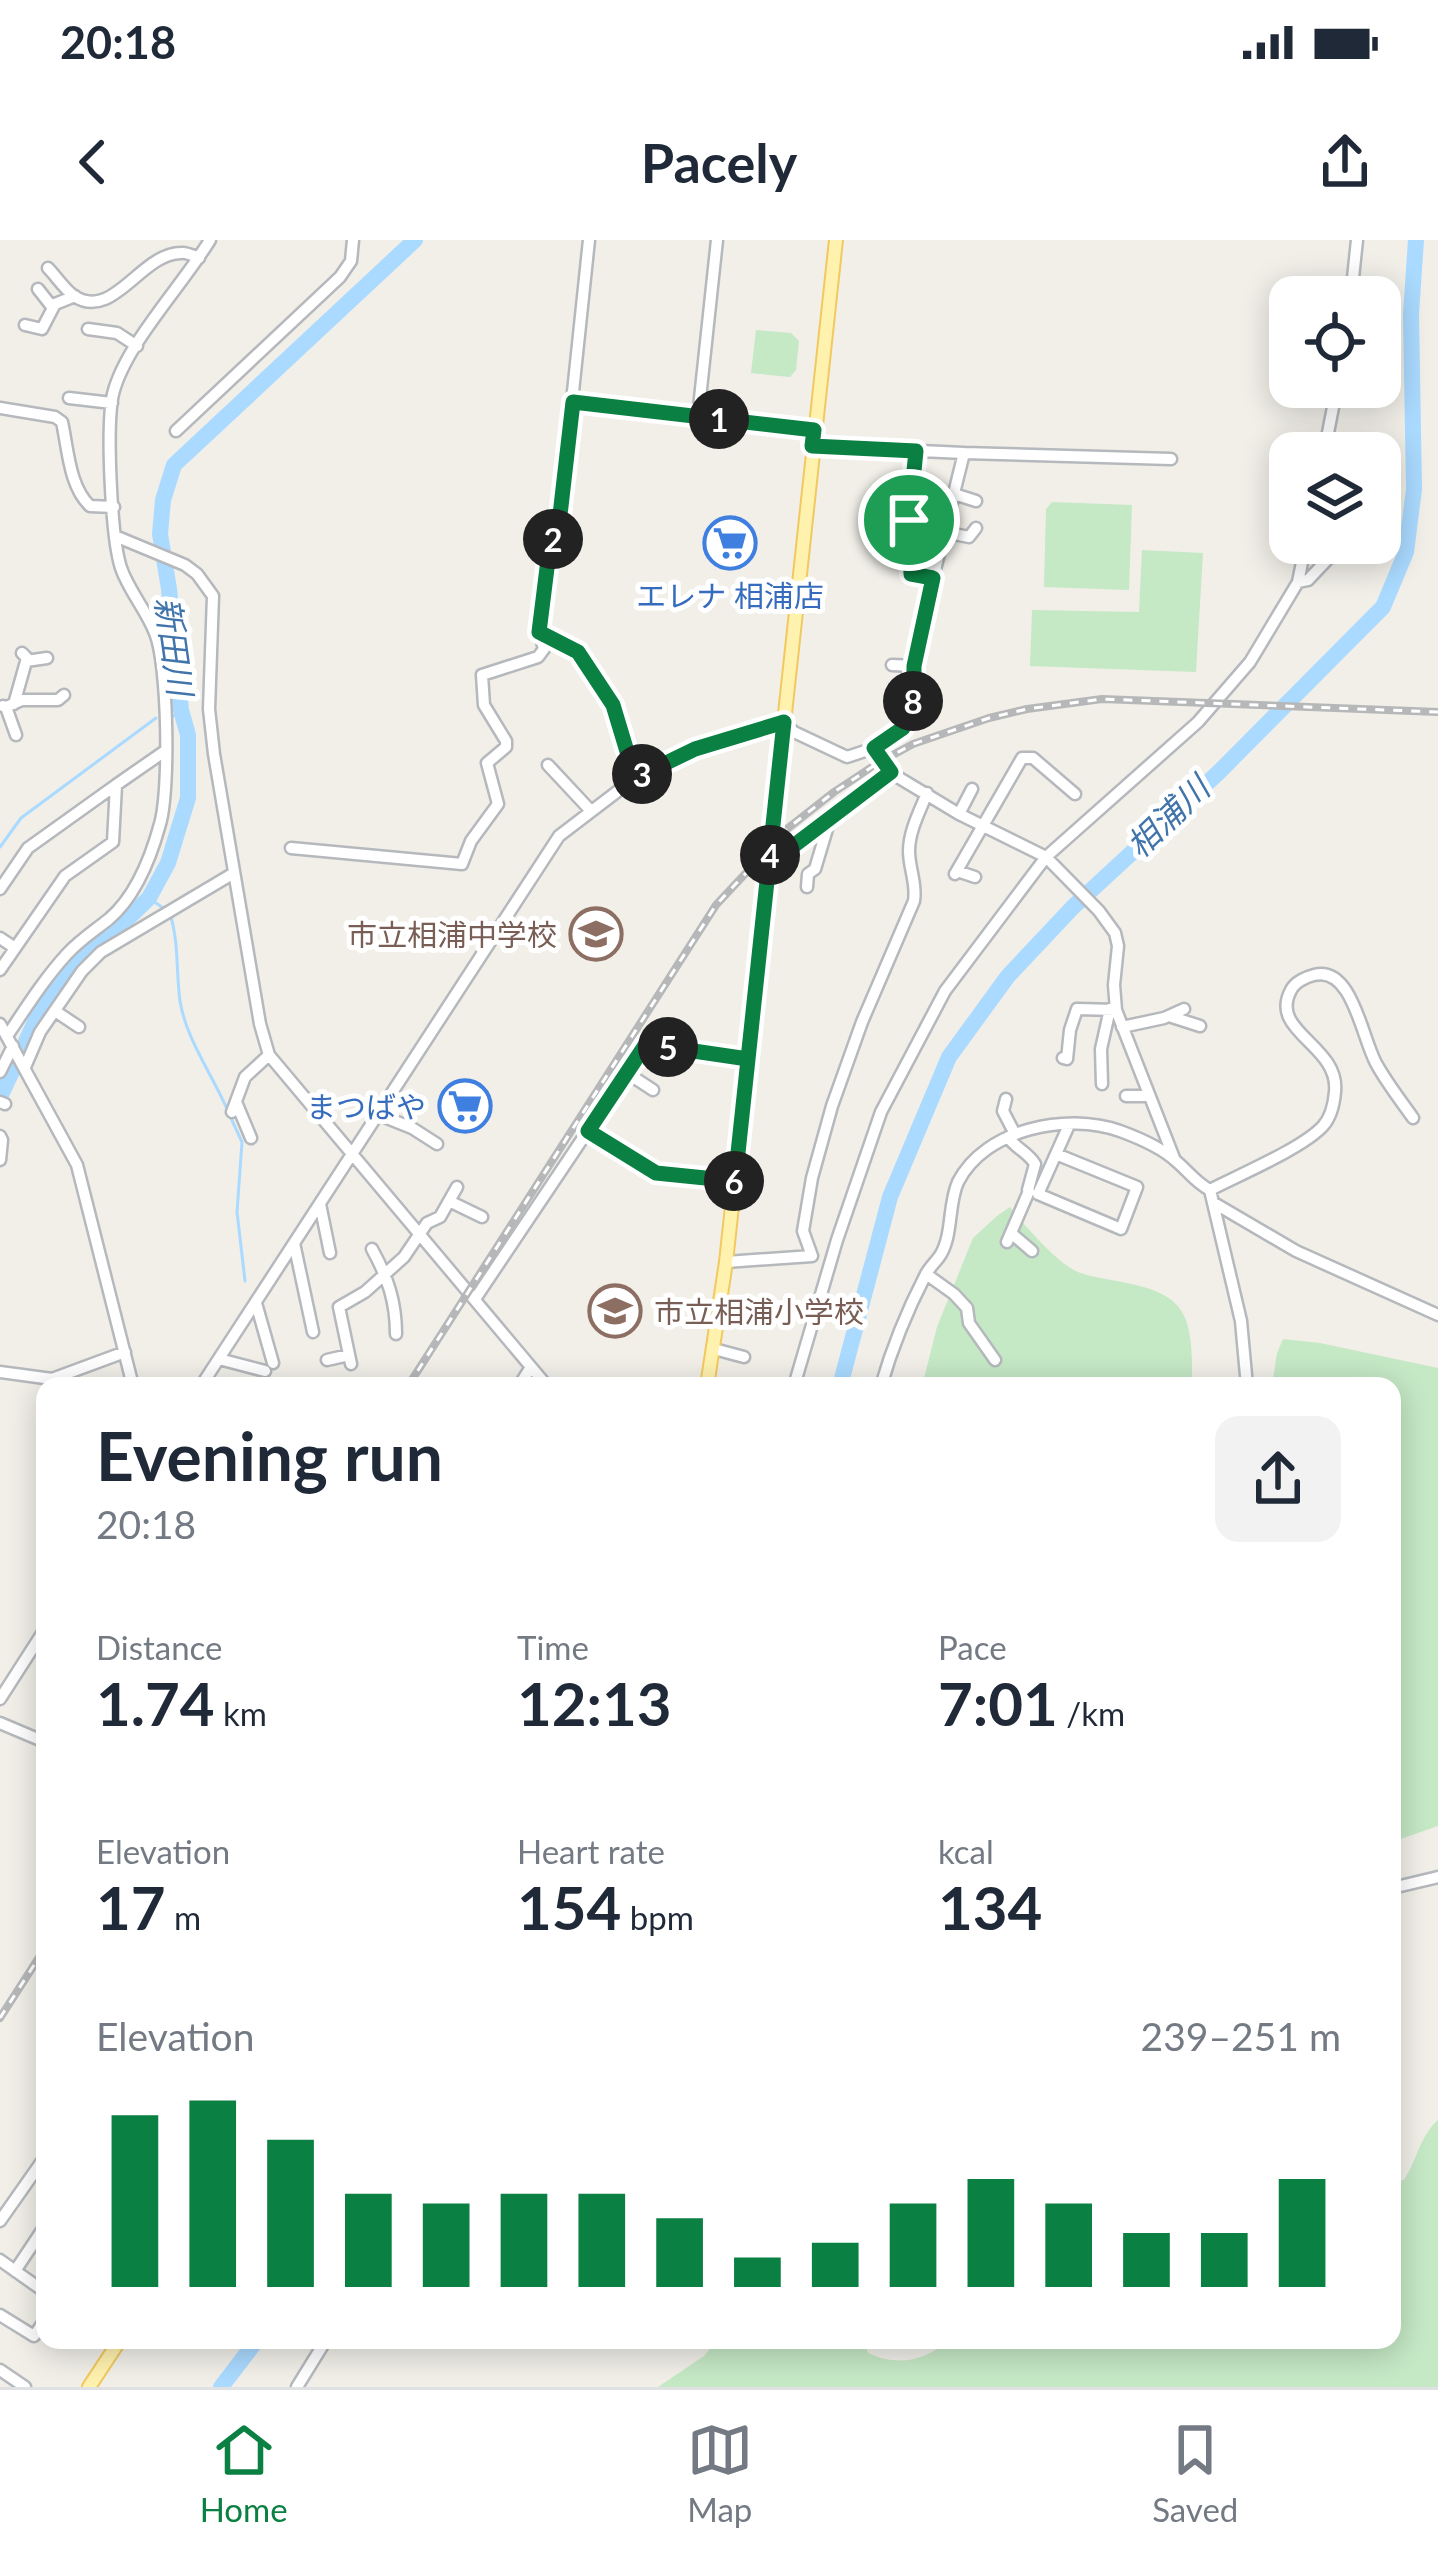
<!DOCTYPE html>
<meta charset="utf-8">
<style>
body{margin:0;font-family:Lato,"Noto Sans JP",sans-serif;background:#f2f2f3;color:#1f2937;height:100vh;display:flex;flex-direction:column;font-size:45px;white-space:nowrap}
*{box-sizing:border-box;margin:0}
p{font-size:39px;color:#747a83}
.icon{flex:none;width:66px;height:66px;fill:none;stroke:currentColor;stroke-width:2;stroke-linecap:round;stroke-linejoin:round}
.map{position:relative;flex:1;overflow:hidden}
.details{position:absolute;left:36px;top:1137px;width:1365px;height:972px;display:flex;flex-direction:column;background:#fff;border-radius:24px;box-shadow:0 6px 30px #0003}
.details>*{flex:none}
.tools{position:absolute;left:1269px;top:36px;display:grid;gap:24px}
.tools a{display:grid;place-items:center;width:132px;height:132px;border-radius:24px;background:#fff;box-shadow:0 6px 30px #0003;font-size:60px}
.pin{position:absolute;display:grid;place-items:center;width:102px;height:102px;color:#fff;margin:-51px;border:6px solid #fff;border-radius:50%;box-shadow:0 3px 12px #0007}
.km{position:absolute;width:60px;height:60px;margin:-30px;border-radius:50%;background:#222;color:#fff;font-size:33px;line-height:60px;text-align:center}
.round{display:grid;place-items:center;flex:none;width:126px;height:126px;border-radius:24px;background:#f2f2f3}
.summary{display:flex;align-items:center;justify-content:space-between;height:204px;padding:0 60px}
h1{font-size:66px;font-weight:700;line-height:90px}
.figures{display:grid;grid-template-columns:repeat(3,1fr);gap:18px;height:204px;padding:12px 60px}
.figures div{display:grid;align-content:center}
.figures b{font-size:60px;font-weight:700}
.figures small{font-size:33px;font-weight:400}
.figures p{font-size:33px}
.chart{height:336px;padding:24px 60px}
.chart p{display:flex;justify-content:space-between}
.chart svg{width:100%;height:216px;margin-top:12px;stroke:#0b8043;stroke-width:6}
.status{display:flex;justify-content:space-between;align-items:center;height:84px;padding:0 60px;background:#fff;direction:ltr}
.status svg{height:33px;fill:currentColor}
header{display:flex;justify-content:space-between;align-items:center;height:156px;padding:0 60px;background:#fff;font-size:54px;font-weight:700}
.menu{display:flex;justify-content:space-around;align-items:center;height:168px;border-top:3px solid #e0e1e3;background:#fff;font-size:33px;color:#747a83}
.menu a{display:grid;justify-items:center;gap:6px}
.menu .selected{color:#0b8043}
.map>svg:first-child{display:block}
.green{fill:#c5e8c5}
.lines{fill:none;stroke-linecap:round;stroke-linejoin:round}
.stream{stroke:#aadaff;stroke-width:3}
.river{stroke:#aadaff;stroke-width:16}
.minor-casing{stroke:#b5b8bc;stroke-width:15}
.major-casing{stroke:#f2c960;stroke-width:16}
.minor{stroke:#fff;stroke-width:10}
.major{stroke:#fff2af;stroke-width:12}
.rail-casing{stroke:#b6b7b8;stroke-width:8}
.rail{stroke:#fff;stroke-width:3;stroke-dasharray:9;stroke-linecap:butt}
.route-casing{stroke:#fff;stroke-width:24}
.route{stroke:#0b8043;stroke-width:15}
.labels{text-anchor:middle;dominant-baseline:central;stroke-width:10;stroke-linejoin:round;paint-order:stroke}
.shop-label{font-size:30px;fill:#366cbe;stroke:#fff}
.education-label{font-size:30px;fill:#785e54;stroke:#fff;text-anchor:end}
.water-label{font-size:33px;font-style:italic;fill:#4174aa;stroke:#fff}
</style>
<div class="status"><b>20:18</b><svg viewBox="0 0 49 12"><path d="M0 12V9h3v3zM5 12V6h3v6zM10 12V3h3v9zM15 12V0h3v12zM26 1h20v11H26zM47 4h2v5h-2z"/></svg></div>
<header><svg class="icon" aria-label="back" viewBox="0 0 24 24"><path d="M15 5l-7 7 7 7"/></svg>Pacely<svg class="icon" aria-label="share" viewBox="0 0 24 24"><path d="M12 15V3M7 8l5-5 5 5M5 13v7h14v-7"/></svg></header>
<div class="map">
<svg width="1438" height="2147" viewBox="0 0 1438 2147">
<rect width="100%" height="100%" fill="#f1efe8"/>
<path class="green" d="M 756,90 L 791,93 L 799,101 L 796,130 L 790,137 L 751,133 Z
M 1052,262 L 1132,265 L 1129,350 L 1044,347 L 1046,269 Z
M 1142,310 L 1203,313 L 1196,432 L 1030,426 L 1032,370 L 1139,372 Z
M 1010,967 C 1024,985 1058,1024 1078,1032 C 1112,1045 1172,1040 1186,1080 C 1193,1101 1192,1124 1192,1146 L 922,1146 L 937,1087 L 973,998 L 997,976 Z
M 1283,1099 L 1320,1103 L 1438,1128 L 1438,1586 L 1392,1602 L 1392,1146 L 1272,1146 L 1277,1113 Z
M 1438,1880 L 1438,2147 L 658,2147 L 704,2116 L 717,2100 L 863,2100 L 868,2113 C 896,2127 926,2121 949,2100 L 1392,2100 L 1392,1941 L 1404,1940 C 1417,1920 1420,1896 1438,1880 Z"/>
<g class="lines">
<path class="stream" d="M 172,476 L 182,475
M 0,607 L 21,578 L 156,478
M 149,658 L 163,668
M 170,674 C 179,702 176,732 180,761 C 186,799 212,834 227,869
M 231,878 L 242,902 L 237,972 L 245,1041"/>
<path class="river" d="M 0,857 L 42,767 L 68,732 L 85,711 L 118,688 L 149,658 L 168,623 L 188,558 L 188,495 L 181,470 L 169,349 L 160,294 L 163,260 L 174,225 L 415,0
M 840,1146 L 890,957 L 949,817 L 1008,736 L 1073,667 L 1218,533 L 1383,367 L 1406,312 L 1414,249 L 1411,74 L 1416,0
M 221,2147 L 257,2100"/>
<g class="minor-casing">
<path id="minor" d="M 48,28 C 56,36 64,49 74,56 C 113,82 141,13 181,13 C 187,12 193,16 199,18
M 38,49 L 53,68
M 1351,57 L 1357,0
M 25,85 L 42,89 L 55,64 L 75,56
M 88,89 L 117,93 L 137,106
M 69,158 L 112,163
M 573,162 L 814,190
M 0,168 L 55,177 L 62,182 C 68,209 69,246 90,266 L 114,267
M 698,177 L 717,0
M 176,191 L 340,37 L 351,21 L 353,0
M 812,206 L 964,213 L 919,394 L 913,431 L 914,457 L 903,488 L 874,508
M 916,211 L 909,280 L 911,335 L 933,338
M 964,213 L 1171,219
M 1324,213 L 1337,147
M 1380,251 L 1381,248
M 954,254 L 976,261
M 868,270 L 911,267
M 944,292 L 969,297 L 976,288
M 115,296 L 185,325 L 197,334 L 213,356 L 209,469 L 214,514 L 260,784 L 269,815 L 547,1146
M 1298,342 L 1308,340 L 1343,303
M 539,391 L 550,395 L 578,412 L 613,465 L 635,538
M 26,421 L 47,418
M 892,425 L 914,426
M 14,464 L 27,418 L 22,413
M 3,466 L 6,467 L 16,495
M 6,467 L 22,460 L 58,460 L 64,455
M 548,525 L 591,571
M 959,574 L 972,549
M 291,608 L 462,624 L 471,601 L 498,564 L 487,523 L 506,507 L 506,501 L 484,465 L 482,435 L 538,417 L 544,409 L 539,391 L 549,312 L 560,275 L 589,0
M 770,613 L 796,604 L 891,533
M 957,631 L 975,637
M 955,634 L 1022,518 L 1033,518 L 1075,554
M 807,647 L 808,634 L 815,629 L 830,579
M 0,649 L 28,608 L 116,545
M 0,698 L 15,708
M 0,730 L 65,636 L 113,602 L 116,545 L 165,511
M 55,771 L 79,787
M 1169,776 L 1200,786
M 0,784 L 77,925 L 133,1146
M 1122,787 L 1164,778 L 1184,769
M 7,796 C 26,768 44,739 67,714 C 80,700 94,691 109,679 C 136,656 151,617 160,584 C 170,550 168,424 155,393 C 146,370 129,351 121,328 C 111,297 106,186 113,154 C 125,105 182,46 210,0
M 1063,818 L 1067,819 L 1070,790 L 1077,769 L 1116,770
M 25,827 L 40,792 L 82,731 L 101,712 L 234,633
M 0,832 L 13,806
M 627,833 L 653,850
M 1102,844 L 1101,809 L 1110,769
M 1126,856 L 1149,856
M 1006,859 L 1003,871 L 1015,894
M 0,862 L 5,864
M 236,862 L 251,898
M 232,872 L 245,837 L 269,815
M 377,874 L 412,888 L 437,904
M 588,891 L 656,933 L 735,941
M 0,896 L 2,900 L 0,920
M 1008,897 C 1016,909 1028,912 1035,924 L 1028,950
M 1056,914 L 1137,947 L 1121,989 L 1038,954 L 1069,885
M 1210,950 C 1239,935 1303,908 1323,886 C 1331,877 1334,864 1335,852 C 1340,805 1268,792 1291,750 C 1295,742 1306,737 1314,735 C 1353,725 1362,800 1377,825 C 1387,843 1401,861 1413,878
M 449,961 L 482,977
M 1214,963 L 1296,1011 L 1438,1075
M 320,964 L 330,1013
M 1011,993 L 1032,1011
M 1007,1002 L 1029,951
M 294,1003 L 313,1092
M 372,1009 C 388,1038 396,1062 396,1094
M 726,1022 L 812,1016 L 803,991 L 812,938 L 832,866 L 862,782 L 914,661 C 917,643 909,629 909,611 C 909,591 920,571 927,553
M 926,1034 L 954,1054 L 967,1068 L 969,1083 L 995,1120
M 475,1059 L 646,804 L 748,819
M 256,1063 L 273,1123
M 714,1109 L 744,1117
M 219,1119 L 265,1131
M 327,1120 L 349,1115
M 351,1124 L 339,1067 L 365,1052 L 404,1017 L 427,983 L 440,977 L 457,947
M 0,1132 L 52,1139 L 125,1112
M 201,1146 L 559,596 L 635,538 L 696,509 L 784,482 L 794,492 L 847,517 L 874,508 L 891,533 L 959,574 L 1046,617 L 1099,671 L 1115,693 L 1118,706 L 1114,745 L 1116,770 L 1174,918
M 519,1146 L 531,1127
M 794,1146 L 837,1000 L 881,872 L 945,751 L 1046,617 L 1198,482 L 1250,422 L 1298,342 L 1306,303
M 881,1146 C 892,1108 907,1071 925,1036 C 929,1027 937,1021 941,1014 C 953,993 948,964 958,942 C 985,889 1067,872 1120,891 C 1139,898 1161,907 1176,921 C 1188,931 1196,943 1210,950 L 1241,1081 L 1247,1146
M 0,1459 L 45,1389
M 0,1483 L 45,1502
M 1392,1648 L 1438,1637
M 0,1981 L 45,1917
M 0,2020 L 45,2052
M 15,2031 L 45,1986
M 0,2075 L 34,2096 L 45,2080
M 0,2130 L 25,2147
M 297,2147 L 326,2100"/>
</g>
<g class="major-casing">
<path id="major" d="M 707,1146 L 726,1022 L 836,0
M 89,2147 L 120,2100"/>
</g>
<use href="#minor" class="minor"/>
<use href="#major" class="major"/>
<g class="rail-casing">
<path id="rail" d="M 408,1146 L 716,665 L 787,589 L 834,552 L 878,523 L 913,504 L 989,478 L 1027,469 L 1102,459 L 1438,472
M 0,1778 L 45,1708"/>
</g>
<use href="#rail" class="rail"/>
</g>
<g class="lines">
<g class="route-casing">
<path id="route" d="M 909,280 L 916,211 L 812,206 L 814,190 L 573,162 L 560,275 L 549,312 L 539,392 L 578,412 L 613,465 L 635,538 L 695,509 L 784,482 L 748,819 L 646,804 L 588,891 L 656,933 L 735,941 L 770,613 L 796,604 L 891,532 L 874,508 L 903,488 L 914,457 L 914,426 L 933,338 L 911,334 L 909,280"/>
</g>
<use href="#route" class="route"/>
</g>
<defs>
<g id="supermarket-ring" transform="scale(2.7)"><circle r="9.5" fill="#fff" stroke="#3f7fe0" stroke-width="1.5"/><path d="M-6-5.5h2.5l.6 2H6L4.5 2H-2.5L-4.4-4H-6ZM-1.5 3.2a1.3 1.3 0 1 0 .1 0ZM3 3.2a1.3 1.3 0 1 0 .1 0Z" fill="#3f7fe0"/></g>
<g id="school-ring" transform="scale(2.7)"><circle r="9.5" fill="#fff" stroke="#8d6e63" stroke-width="1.5"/><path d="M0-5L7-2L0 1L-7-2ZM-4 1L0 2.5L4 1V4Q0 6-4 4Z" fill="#8d6e63"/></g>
</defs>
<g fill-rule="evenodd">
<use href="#supermarket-ring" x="730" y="303"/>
<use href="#school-ring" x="596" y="694"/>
<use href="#supermarket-ring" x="465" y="866"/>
<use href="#school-ring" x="615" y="1071"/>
</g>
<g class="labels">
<g class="shop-label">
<text x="730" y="355">エレナ 相浦店</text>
<text x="426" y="866" text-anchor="end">まつばや</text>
</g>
<g class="education-label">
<text x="557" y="694">市立相浦中学校</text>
<text x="654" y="1071" text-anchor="start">市立相浦小学校</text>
</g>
<g class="water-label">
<text transform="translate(175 406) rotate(82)">新田川</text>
<text transform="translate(1167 576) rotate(-44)">相浦川</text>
</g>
</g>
</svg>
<div class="tools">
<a><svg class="icon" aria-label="locate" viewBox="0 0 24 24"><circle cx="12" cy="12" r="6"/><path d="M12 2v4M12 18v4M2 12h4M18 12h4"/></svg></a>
<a><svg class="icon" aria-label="layers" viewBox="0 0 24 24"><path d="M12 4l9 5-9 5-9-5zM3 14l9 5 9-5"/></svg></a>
</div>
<div class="pin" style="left:909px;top:280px;background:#1e9e55"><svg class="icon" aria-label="arrive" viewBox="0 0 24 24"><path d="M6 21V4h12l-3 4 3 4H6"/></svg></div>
<b class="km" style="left:719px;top:179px">1</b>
<b class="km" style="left:553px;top:299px">2</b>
<b class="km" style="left:642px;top:534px">3</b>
<b class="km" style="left:770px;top:615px">4</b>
<b class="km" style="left:668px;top:807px">5</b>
<b class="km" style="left:734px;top:941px">6</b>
<b class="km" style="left:913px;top:461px">8</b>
<section class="details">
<div class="summary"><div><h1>Evening run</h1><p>20:18</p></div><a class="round"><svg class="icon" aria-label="share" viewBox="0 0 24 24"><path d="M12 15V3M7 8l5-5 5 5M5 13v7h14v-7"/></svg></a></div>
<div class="figures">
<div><p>Distance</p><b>1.74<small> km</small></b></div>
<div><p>Time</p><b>12:13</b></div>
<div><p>Pace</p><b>7:01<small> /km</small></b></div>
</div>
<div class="figures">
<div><p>Elevation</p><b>17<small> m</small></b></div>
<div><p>Heart rate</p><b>154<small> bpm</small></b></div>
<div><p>kcal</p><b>134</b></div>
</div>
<div class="chart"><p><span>Elevation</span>239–251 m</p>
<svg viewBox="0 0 160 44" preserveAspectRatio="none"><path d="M5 44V9M15 44V6M25 44V14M35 44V25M45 44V27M55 44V25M65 44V25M75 44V30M85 44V38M95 44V35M105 44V27M115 44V22M125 44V27M135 44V33M145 44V33M155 44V22"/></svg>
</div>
</section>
</div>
<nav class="menu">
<a class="selected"><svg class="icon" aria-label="home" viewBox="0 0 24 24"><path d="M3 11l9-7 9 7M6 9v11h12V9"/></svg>Home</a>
<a><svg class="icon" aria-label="map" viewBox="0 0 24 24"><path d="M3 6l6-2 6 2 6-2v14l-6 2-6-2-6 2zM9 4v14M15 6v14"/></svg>Map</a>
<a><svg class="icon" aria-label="saved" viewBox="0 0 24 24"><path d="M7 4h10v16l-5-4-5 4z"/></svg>Saved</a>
</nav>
